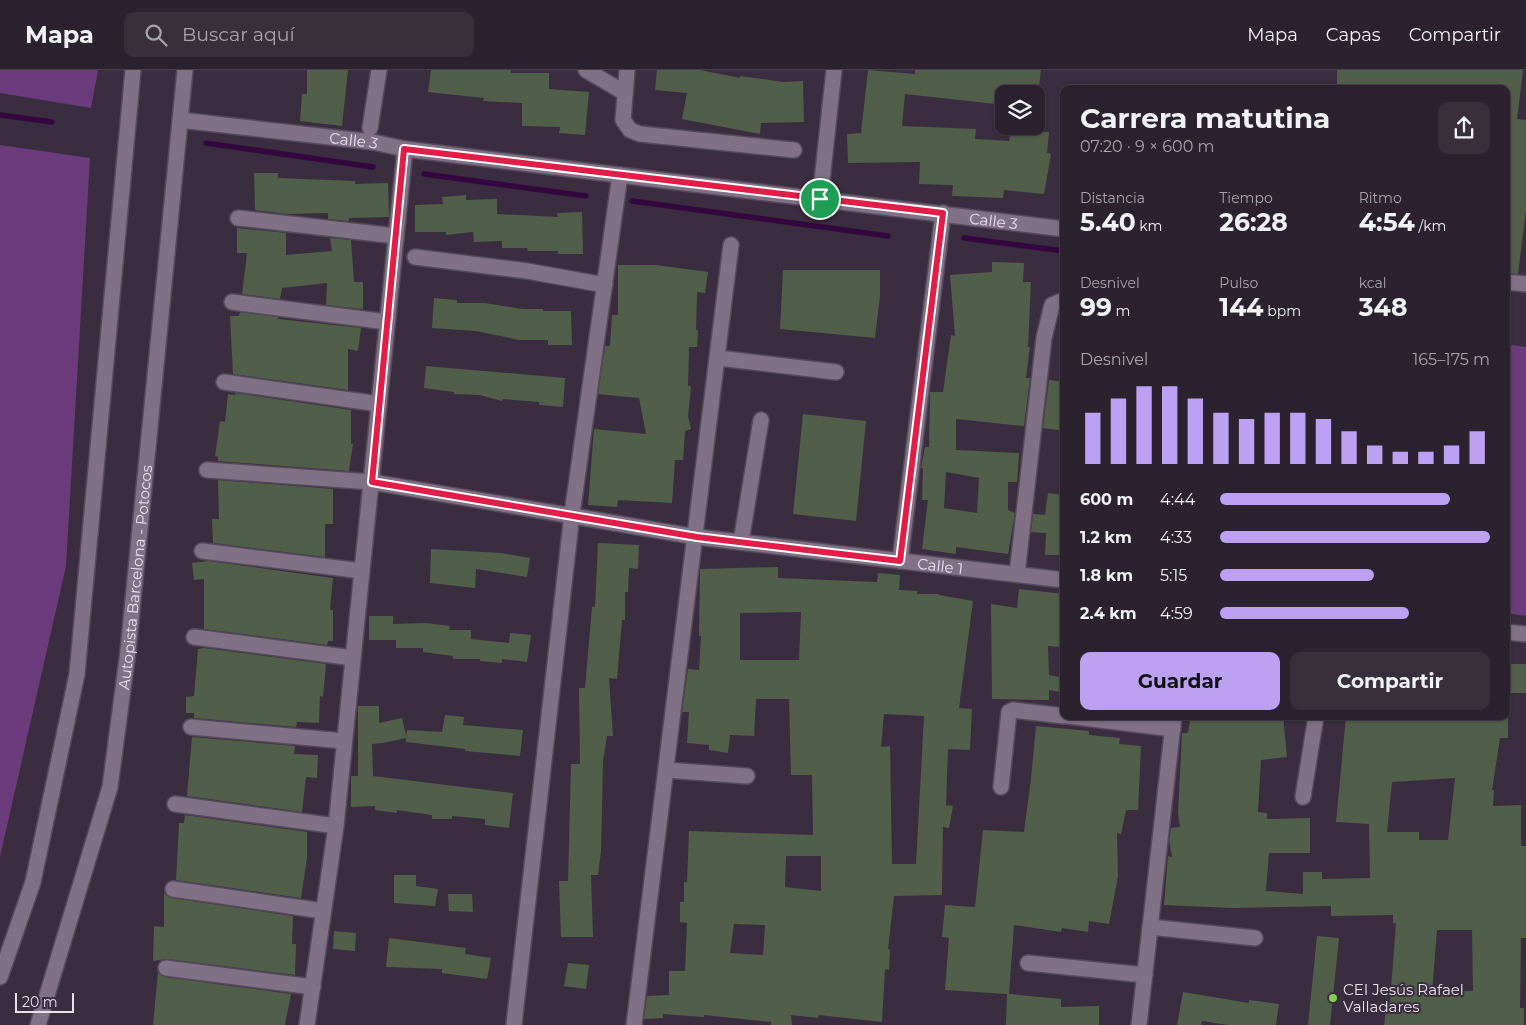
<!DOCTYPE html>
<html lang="es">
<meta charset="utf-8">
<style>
body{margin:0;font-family:Montserrat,sans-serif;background:#382f3b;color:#f1f3f6;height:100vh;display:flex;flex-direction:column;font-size:19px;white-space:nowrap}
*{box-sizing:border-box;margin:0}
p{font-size:16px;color:#a6a4aa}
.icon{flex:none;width:28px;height:28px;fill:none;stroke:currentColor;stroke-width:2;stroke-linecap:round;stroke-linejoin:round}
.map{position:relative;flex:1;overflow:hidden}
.drawer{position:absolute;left:1060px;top:15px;width:450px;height:635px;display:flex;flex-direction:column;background:#2c222f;border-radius:10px;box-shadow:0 1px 4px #0004,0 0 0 1px #483f4b}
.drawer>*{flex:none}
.buttons{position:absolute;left:995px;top:15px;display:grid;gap:10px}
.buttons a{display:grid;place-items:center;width:50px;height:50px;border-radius:10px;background:#2c222f;box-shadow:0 1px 4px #0004,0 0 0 1px #483f4b;font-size:25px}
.scale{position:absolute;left:15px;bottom:12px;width:59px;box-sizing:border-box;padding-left:5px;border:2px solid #eae1ed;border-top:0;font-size:14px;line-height:18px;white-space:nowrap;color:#eae1ed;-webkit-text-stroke:4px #3a2d3f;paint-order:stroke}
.pin{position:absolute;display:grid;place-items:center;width:42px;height:42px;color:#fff;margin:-21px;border:2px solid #fff;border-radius:50%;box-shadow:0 1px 5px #0007}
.round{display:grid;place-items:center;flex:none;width:52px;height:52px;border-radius:10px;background:#382f3b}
.summary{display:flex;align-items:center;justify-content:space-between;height:85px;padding:0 20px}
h1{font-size:28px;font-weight:700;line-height:38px}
.stats{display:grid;grid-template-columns:repeat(3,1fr);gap:8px;height:85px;padding:5px 20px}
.stats div{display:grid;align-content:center}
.stats b{font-size:25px;font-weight:700}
.stats small{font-size:14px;font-weight:400}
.stats p{font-size:14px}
.chart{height:140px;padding:10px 20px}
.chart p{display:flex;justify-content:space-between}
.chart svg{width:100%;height:90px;margin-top:5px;stroke:#bca0f2;stroke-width:6}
.cta{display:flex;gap:10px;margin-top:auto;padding:10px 20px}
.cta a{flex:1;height:58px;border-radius:10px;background:#bca0f2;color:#111;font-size:20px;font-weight:700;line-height:58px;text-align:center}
.cta a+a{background:#382f3b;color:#f1f3f6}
ul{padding:0 20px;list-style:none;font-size:16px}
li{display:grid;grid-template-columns:80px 60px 1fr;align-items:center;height:38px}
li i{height:12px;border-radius:6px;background:#bca0f2}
header{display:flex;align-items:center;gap:30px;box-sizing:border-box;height:70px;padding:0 25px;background:#2c222f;border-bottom:1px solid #483f4b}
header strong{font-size:24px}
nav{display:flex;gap:28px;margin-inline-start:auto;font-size:18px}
.search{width:350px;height:45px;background:#382f3b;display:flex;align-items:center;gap:12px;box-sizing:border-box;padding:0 18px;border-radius:10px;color:#a6a4aa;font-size:19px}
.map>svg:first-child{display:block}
.green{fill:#6b3b7b}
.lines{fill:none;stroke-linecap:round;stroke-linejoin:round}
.stream{stroke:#33083f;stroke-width:5.5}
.building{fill:#515f4a;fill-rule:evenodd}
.minor-casing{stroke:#554a5a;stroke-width:18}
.minor{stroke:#807186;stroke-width:15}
.route-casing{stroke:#fff;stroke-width:10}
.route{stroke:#e11d48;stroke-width:6}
.poi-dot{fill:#81d050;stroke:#3a2d3f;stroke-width:2}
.labels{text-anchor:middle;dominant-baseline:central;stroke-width:4;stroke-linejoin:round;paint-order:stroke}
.street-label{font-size:15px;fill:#eae1ed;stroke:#3a2d3f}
.poi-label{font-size:15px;fill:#eae1ed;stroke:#3a2d3f;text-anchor:start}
</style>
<header>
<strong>Mapa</strong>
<div class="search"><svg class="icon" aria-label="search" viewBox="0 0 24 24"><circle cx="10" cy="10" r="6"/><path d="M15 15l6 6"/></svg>Buscar aquí</div>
<nav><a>Mapa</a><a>Capas</a><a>Compartir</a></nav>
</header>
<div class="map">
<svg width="1526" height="955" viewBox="0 0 1526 955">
<rect width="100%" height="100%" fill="#3a2d3f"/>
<path class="green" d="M 0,0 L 98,0 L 91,38 L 0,23 Z
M 0,75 L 90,88 L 66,496 L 0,787 Z
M 1506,274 L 1526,277 L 1526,546 L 1506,543 Z"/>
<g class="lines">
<path class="stream" d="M 0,45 L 52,52
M 206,73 L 373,97
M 424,104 L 586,126
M 632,131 L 888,166
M 964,168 L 1064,181"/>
</g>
<path class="building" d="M 307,0 L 348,0 L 342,56 L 300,51 L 302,24 L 307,24 Z
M 431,0 L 511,0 L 511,3 L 549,3 L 549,19 L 589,22 L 585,65 L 559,63 L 560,57 L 522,56 L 522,33 L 483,31 L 484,28 L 428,22 Z
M 657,0 L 700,0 L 740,8 L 740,6 L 783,12 L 803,11 L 804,52 L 761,53 L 760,64 L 682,49 L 687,23 L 655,20 Z
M 868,0 L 915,4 L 915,0 L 1041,0 L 1038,24 L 1004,24 L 1004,35 L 905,24 L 902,56 L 976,59 L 975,69 L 1009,71 L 1011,61 L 1049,62 L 1047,83 L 1051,84 L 1044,124 L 1004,120 L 1003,128 L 952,126 L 953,115 L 919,114 L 920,92 L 848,93 L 847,64 L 861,63 Z
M 1337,0 L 1523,0 L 1517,49 L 1526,50 L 1526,140 L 1518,204 L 1506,203 L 1506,137 L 1509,112 L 1506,112 L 1511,53 L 1506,53 L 1506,19 L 1337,18 Z
M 254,103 L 278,103 L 278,108 L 355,111 L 355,114 L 388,113 L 389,147 L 349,148 L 349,151 L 328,149 L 328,143 L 286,144 L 255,140 Z
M 466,125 L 466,130 L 497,129 L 497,144 L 558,147 L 557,143 L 582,142 L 583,184 L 558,184 L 558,181 L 528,181 L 527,178 L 502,178 L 502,171 L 474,172 L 473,162 L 446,165 L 446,162 L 415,162 L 415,135 L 443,134 L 442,127 Z
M 237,158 L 286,163 L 286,185 L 332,181 L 330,168 L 351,170 L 354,212 L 363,212 L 363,239 L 326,235 L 327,213 L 282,218 L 280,229 L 242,224 L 247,183 L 237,183 Z
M 992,192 L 1024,193 L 1023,212 L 1031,212 L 1028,277 L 1030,277 L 1026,308 L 1030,308 L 1024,356 L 956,349 L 956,380 L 1019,383 L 1017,412 L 1008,412 L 1008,440 L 1015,443 L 1008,484 L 956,477 L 956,484 L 922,479 L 928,430 L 922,430 L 923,398 L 921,398 L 925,377 L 929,377 L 930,322 L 943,322 L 951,265 L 955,266 L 950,205 L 992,202 ZM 946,402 L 979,408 L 977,443 L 944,438 Z
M 618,195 L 656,195 L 708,202 L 705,223 L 697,222 L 696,260 L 698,260 L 697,277 L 689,277 L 688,316 L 691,316 L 688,346 L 691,359 L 685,361 L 683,390 L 675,390 L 672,433 L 618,430 L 617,437 L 588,435 L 594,359 L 646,364 L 639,328 L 598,324 L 605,276 L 610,276 L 612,245 L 618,245 Z
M 783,200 L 880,200 L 880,226 L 875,268 L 780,259 Z
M 434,228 L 457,230 L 457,233 L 484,233 L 523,239 L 543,239 L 543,241 L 571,241 L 572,275 L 548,275 L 548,270 L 519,270 L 476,261 L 432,258 Z
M 240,242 L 278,247 L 278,249 L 361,258 L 358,281 L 348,279 L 348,320 L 233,304 L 230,246 L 239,246 Z
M 426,296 L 565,308 L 563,337 L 539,335 L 539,332 L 503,329 L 502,331 L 480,325 L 454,324 L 454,322 L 424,318 Z
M 1049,310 L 1064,312 L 1064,361 L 1043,358 Z
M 235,323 L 351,340 L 351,374 L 353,374 L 349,401 L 218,391 L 218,387 L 215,386 L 220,351 L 225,352 L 228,324 L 235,325 Z
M 803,344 L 866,351 L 856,451 L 793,444 Z
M 218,410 L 333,419 L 333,454 L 325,454 L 325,487 L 213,473 L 212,449 L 219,449 Z
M 1048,423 L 1064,425 L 1064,485 L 1045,485 L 1046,463 L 1031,462 L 1033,444 L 1045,445 Z
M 598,473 L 639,475 L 638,499 L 629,498 L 628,522 L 625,522 L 625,550 L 622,550 L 617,609 L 609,608 L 613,666 L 607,666 L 603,691 L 601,781 L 598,805 L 591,805 L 593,867 L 561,867 L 559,811 L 568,811 L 571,694 L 580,694 L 579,618 L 585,618 L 592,537 L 595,537 Z
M 431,479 L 501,483 L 530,488 L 527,507 L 476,499 L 475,518 L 430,513 Z
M 209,491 L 333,508 L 330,540 L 333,540 L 333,571 L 328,571 L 327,575 L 204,559 L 204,509 L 194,510 L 192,493 Z
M 778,497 L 778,508 L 877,512 L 878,503 L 900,505 L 899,520 L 917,521 L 917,524 L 939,524 L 939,525 L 973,531 L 959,638 L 972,639 L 970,680 L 948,679 L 946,735 L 953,736 L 949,758 L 943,757 L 942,825 L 894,826 L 888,879 L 890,880 L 889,900 L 885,899 L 882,952 L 819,945 L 818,948 L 791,945 L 792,955 L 771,955 L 771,952 L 704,945 L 704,947 L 663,944 L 663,948 L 644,949 L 647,926 L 669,925 L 669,901 L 685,901 L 687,853 L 680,852 L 680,832 L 684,832 L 684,812 L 687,812 L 689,761 L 813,765 L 812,705 L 791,705 L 789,629 L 756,629 L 754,666 L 730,665 L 728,683 L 709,680 L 709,675 L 687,673 L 689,642 L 682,642 L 688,599 L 699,600 L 701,566 L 699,566 L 700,499 ZM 801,542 L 799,590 L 740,590 L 740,543 ZM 884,644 L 924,646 L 916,794 L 892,794 L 890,676 L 881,677 ZM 786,786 L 821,786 L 821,821 L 785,817 ZM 734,854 L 765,855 L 763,885 L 730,883 Z
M 1019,519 L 1064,524 L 1061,577 L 1048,576 L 1049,605 L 1064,608 L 1064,623 L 1049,620 L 1049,630 L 992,629 L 991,534 L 1017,538 Z
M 369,546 L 393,546 L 393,554 L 426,553 L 450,556 L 449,560 L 471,560 L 471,569 L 509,573 L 510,563 L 531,565 L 527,592 L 502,589 L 502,593 L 480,591 L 480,589 L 453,589 L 453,586 L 423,582 L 423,578 L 396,578 L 396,570 L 369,570 Z
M 204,578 L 326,594 L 323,627 L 320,626 L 319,653 L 297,652 L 296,657 L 194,648 L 194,643 L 186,643 L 186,627 L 194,626 L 198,579 Z
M 1506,594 L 1526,594 L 1526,623 L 1506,623 Z
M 358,636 L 379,636 L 379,653 L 402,648 L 406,666 L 407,660 L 442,662 L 445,645 L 464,647 L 463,655 L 523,660 L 520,686 L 465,681 L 465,679 L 406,672 L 406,668 L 383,673 L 372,674 L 373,706 L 513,723 L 509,758 L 485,755 L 485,749 L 452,746 L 452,749 L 432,749 L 432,745 L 397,740 L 397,743 L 375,740 L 375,736 L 351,737 L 351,706 L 358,706 Z
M 1191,646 L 1231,646 L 1231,650 L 1283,646 L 1287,687 L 1261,690 L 1258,742 L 1267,743 L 1267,749 L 1310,748 L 1310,783 L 1269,783 L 1266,821 L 1303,824 L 1303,802 L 1322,802 L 1322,809 L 1370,808 L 1369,754 L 1336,752 L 1346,646 L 1420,646 L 1446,648 L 1446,650 L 1489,650 L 1489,646 L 1508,646 L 1508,668 L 1500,668 L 1492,720 L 1494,720 L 1493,736 L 1521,735 L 1521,776 L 1526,776 L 1526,868 L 1521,868 L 1520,938 L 1524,938 L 1524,955 L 1384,955 L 1387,932 L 1390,932 L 1396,853 L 1393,853 L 1393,845 L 1331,846 L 1331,836 L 1232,838 L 1164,835 L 1168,786 L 1172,787 L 1169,770 L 1171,758 L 1180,757 L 1178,743 L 1182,663 L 1188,663 ZM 1455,708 L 1448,770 L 1419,770 L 1419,762 L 1387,762 L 1392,712 ZM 1437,860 L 1472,860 L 1473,921 L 1432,922 Z
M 1036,656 L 1089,661 L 1089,665 L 1120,668 L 1119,674 L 1141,676 L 1138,740 L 1126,740 L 1121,764 L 1117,763 L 1118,806 L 1109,854 L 1089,851 L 1088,862 L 1062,858 L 1061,862 L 1014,855 L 1009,924 L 1061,929 L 1061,937 L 1099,936 L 1099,955 L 1006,955 L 1007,924 L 945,920 L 949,868 L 942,867 L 945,835 L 975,837 L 983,760 L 1024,762 L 1031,709 Z
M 192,667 L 295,676 L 294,684 L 318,685 L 317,708 L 306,707 L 302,742 L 187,726 Z
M 185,745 L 307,762 L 307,788 L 301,828 L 176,810 L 179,753 L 184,753 Z
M 394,805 L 416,805 L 416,816 L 438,819 L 435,836 L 394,833 Z
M 164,823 L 172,828 L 293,846 L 292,874 L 296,874 L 295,905 L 167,889 L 153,891 L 154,856 L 164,857 Z
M 448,824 L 472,824 L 473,842 L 449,841 Z
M 334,861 L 356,863 L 355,881 L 333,879 Z
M 1317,866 L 1339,868 L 1330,955 L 1308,955 Z
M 389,868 L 466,878 L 465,884 L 491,888 L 487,909 L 442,903 L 442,899 L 386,897 Z
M 568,893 L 589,895 L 586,919 L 564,916 Z
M 158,902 L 165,907 L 291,924 L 285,955 L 153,955 Z
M 1183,922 L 1249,933 L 1249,930 L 1279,934 L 1276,955 L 1228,955 L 1202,951 L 1201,955 L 1177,955 Z"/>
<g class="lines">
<g class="minor-casing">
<g id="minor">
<path d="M 586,0 L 625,23"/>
<path d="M 627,0 L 623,50 L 630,60 L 640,64 L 794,80"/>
<path id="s1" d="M 180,50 L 373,72 L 405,79 L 1064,159"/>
<path d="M 370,58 L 379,0"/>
<path d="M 820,129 L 834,0"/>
<path d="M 238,148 L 396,166"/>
<path d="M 415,187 L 527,201 L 605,215"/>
<path d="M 1506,212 L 1526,214"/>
<path d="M 232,232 L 387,252"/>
<path d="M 718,288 L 836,302"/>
<path d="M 224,312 L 379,334"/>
<path id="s2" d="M 207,400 L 372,412 L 697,467 L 1064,510"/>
<path d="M 741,472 L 761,350"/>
<path d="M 202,481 L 362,501"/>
<path d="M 900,491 L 943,143"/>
<path d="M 1017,504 L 1044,268 L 1052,235 L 1064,230"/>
<path d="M 1506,562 L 1526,564"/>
<path d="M 194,567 L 353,588"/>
<path d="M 1068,646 L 1173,659"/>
<path d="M 191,657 L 344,671"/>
<path d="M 666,700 L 747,706"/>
<path d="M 1001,717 L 1009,642 L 1013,640 L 1064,646"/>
<path d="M 1303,727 L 1316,646"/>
<path d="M 175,734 L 336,756"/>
<path d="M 173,819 L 323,841"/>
<path d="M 1150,857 L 1255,868"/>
<path d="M 1028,893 L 1145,905"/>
<path d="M 166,898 L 313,917"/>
<path d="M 0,907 L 33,812 L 77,604 L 133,0"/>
<path d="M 514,954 L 572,444 L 620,105"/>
<path id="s3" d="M 38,955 L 110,717 L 128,581 L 185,0"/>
<path d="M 307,955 L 336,756 L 405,79"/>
<path d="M 634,955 L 731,175"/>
<path d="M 1139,955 L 1174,646"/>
</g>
</g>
<use href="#minor" class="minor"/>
</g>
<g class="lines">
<g class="route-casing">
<path id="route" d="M 404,79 L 943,143 L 900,491 L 697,467 L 372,412 Z"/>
</g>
<use href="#route" class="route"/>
</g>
<circle class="poi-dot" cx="1333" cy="928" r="5"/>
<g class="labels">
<g class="street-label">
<text stroke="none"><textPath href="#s1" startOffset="175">Calle 3</textPath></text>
<text stroke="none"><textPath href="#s1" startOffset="820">Calle 3</textPath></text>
<text stroke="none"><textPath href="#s2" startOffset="740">Calle 1</textPath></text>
<text stroke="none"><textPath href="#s3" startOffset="460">Autopista Barcelona - Potocos</textPath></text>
</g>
<g class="poi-label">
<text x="1343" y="919">CEI Jesús Rafael<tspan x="1343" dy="17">Valladares</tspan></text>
</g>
</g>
</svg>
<div class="buttons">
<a><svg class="icon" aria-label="layers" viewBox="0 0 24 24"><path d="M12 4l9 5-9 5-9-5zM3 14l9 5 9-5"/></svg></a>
</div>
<div class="scale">20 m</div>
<div class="pin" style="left:820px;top:129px;background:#1e9e55"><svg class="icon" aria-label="arrive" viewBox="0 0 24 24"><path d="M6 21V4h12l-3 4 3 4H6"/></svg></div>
<section class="drawer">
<div class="summary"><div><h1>Carrera matutina</h1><p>07:20 · 9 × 600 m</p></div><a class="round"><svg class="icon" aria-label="share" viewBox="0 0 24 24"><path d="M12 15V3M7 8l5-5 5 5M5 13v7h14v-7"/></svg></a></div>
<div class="stats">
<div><p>Distancia</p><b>5.40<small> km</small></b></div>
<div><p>Tiempo</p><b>26:28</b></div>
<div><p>Ritmo</p><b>4:54<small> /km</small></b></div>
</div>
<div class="stats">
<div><p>Desnivel</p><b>99<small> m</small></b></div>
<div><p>Pulso</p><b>144<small> bpm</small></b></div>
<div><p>kcal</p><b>348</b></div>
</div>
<div class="chart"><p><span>Desnivel</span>165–175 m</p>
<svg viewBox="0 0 160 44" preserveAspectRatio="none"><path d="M5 44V19M15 44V12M25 44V6M35 44V6M45 44V12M55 44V19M65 44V22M75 44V19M85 44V19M95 44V22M105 44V28M115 44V35M125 44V38M135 44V38M145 44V35M155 44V28"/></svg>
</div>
<ul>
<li><b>600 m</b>4:44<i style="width:85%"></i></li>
<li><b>1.2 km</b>4:33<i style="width:100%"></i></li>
<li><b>1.8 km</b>5:15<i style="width:57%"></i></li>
<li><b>2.4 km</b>4:59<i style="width:70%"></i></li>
</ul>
<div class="cta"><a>Guardar</a><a>Compartir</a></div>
</section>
</div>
